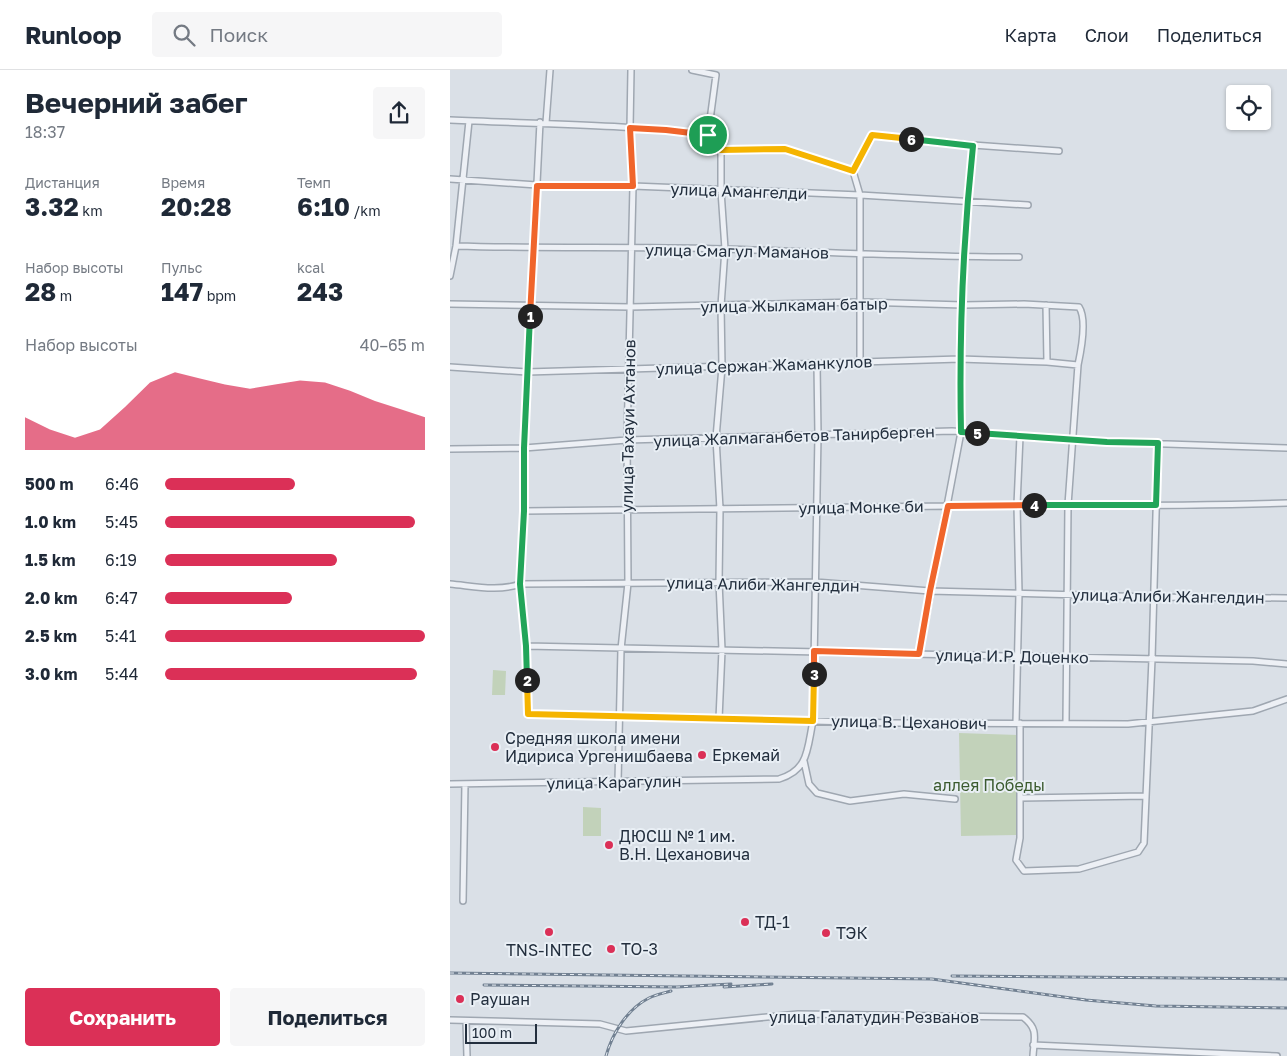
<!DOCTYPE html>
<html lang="ru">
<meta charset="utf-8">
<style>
body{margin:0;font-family:"Golos Text",sans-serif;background:#f6f6f7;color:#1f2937;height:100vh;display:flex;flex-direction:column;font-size:19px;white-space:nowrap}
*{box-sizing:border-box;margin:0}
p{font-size:16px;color:#747a83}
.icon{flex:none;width:28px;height:28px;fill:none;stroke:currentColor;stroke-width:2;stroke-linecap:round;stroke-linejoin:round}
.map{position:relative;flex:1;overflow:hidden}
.details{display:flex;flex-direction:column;background:#fff;width:450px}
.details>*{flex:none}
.buttons{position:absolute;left:776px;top:15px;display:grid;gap:10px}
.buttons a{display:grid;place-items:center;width:45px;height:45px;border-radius:5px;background:#fff;box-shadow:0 1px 4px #0004;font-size:25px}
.scale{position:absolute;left:15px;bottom:12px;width:72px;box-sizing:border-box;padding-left:5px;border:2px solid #232f3e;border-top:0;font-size:14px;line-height:18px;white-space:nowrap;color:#232f3e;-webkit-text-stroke:4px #e9eff5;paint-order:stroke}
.pin{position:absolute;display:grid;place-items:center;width:42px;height:42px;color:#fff;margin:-21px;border:2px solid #fff;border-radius:50%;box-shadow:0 1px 5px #0007}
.km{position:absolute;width:25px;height:25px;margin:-12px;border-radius:50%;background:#222;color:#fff;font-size:14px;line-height:25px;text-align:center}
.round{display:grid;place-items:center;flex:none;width:52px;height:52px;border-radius:5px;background:#f6f6f7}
.head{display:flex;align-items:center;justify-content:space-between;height:85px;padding:0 25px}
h1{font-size:28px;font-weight:700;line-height:38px}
.stats{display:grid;grid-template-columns:repeat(3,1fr);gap:8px;height:85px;padding:5px 25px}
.stats div{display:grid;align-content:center}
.stats b{font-size:25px;font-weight:700}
.stats small{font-size:14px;font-weight:400}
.stats p{font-size:14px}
.chart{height:140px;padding:10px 25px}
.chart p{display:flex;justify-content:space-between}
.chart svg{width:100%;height:90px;margin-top:5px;fill:#db3057;opacity:.7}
.primary-button{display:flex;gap:10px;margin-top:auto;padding:10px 25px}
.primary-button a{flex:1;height:58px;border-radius:5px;background:#db3057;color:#fff;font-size:20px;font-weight:700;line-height:58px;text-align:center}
.primary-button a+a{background:#f6f6f7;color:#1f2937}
ul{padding:0 25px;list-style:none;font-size:16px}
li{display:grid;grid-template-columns:80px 60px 1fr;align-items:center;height:38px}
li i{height:12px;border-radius:6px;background:#db3057}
header{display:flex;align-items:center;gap:30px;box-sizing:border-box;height:70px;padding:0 25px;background:#fff;border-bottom:1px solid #e0e1e3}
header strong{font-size:24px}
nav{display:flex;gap:28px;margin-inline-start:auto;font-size:18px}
.search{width:350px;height:45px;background:#f6f6f7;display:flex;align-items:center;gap:12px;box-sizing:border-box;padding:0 18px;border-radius:5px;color:#747a83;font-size:19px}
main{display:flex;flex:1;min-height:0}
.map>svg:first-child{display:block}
.green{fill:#c2d2ba}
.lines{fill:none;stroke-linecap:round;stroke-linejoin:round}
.minor-casing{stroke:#9fa7b1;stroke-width:8}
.minor{stroke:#edf0f5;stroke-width:5}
.rail-casing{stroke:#728192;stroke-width:3}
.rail{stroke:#e9eff5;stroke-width:1;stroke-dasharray:4;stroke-linecap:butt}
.split-1-casing{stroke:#fff;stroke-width:10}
.split-2-casing{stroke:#fff;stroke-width:10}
.split-3-casing{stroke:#fff;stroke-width:10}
.split-4-casing{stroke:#fff;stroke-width:10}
.split-5-casing{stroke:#fff;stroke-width:10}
.split-6-casing{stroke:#fff;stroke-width:10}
.split-7-casing{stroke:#fff;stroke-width:10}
.split-1{stroke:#f0652b;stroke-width:6}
.split-2{stroke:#22a559;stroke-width:6}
.split-3{stroke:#f5b400;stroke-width:6}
.split-4{stroke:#f0652b;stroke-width:6}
.split-5{stroke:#22a559;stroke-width:6}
.split-6{stroke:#22a559;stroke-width:6}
.split-7{stroke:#f5b400;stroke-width:6}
.poi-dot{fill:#db3057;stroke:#e9eff5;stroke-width:2}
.labels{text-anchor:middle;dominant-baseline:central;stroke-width:4;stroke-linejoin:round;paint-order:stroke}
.street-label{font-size:16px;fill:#232f3e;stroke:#e9eff5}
.poi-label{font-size:16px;fill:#232f3e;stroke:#e9eff5;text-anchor:start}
.park-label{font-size:16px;fill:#3b5b2f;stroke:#e9eff5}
</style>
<header>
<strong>Runloop</strong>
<div class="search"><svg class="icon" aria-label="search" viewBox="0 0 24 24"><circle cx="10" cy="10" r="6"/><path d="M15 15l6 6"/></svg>Поиск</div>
<nav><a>Карта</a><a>Слои</a><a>Поделиться</a></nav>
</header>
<main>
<section class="details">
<div class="head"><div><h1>Вечерний забег</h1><p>18:37</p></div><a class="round"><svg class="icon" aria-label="share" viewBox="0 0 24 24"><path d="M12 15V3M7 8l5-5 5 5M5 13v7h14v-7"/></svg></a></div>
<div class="stats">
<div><p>Дистанция</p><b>3.32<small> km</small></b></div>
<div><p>Время</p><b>20:28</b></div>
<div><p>Темп</p><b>6:10<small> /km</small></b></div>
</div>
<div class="stats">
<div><p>Набор высоты</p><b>28<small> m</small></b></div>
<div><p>Пульс</p><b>147<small> bpm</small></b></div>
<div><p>kcal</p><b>243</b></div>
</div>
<div class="chart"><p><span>Набор высоты</span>40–65 m</p>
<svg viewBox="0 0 160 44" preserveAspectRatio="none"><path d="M0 44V28L10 34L20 38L30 34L40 23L50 11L60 6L70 9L80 12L90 14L100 12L110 10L120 11L130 15L140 20L150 24L160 28V44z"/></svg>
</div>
<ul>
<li><b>500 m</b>6:46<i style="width:50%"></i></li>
<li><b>1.0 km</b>5:45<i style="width:96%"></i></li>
<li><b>1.5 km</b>6:19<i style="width:66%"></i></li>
<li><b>2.0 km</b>6:47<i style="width:49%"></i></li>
<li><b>2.5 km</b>5:41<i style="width:100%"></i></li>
<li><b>3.0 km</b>5:44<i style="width:97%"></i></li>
</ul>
<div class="primary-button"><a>Сохранить</a><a>Поделиться</a></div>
</section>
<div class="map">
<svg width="837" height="986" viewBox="0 0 837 986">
<rect width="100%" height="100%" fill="#dae0e7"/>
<path class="green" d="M 43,600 L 56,601 L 55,625 L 42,625 Z
M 509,663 L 569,665 L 566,765 L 511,766 Z
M 133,737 L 151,738 L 151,766 L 133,766 Z"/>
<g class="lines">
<g class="minor-casing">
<path id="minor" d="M 242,0 L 266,5 L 258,65
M 0,50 C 86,54 173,54 258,65 L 271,80 L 335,79 L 403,101
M 90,52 L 74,378 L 74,441 L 70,514 L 76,576 L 78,644 L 444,653 L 678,654 L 803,641 L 837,629
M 96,53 L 100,0
M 403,101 L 422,65 L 523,75 L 609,81
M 403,101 L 410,125 L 410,292
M 0,109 L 87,115 L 183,116 L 410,125 L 578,135
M 6,176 C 95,179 185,176 274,179 C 372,182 471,187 569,187
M 0,206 L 6,176 L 19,51
M 0,234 L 180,237 L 411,232 L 513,235 L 574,234 L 629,237 C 637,249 631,281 628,295 L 618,435 L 616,653
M 596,235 L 597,292
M 0,297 L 77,302 L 510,289 L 597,292 L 628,295
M 0,379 L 74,378 L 177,370 L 502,361 L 657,372 L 837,378
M 74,441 C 216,439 358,437 500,436 C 612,435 725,437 837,433
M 0,514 C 23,516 48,522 70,514 L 365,512 L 480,521 L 704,527 L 837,528
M 76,576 L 803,591 L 837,594
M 469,584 L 511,362 L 510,289 L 517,132 L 523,75
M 269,649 L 272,580 L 269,512 L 270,439 L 266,368 L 272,297 L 271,236 L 275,179 L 271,121 L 271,80
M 566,653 L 569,523 L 567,435 L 570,366
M 570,653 L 570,768 L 566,790 L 574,801 L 629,799 L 688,782 L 694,773 L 702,589 L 708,373
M 354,691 L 359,714 L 367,723 L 400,731 L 454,724 L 505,729
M 168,712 L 171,579 L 178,513 L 177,370 L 183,116 L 180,58 L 181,0
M 0,714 L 329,709 C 359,700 357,679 363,651 L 368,365 L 367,294
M 570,728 L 696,726
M 13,831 L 15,714
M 0,950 L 150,954 L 176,961 L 348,944 L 573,947 C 589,959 584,968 583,986
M 16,951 L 17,986
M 583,975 L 827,986"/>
</g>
<use href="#minor" class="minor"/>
<g class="rail-casing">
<path id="rail" d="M 0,903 L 482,909 L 636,930 L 706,936 L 837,938
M 502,906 L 837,909
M 34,915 L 227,917 L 281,914
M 274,917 L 322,914
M 156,986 C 162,964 177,939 199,928 C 205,925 214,923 221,921"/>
</g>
<use href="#rail" class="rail"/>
</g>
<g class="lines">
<g class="split-1-casing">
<path id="split-1" d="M 80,246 L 87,116 L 183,116 L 180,58 L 216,60 L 258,65"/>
</g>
<g class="split-2-casing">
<path id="split-2" d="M 77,610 L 76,576 L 70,514 L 74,441 L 74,378 L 80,246"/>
</g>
<g class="split-3-casing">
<path id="split-3" d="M 77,610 L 78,644 L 363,651 L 364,604"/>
</g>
<g class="split-4-casing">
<path id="split-4" d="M 364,604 L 364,581 L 469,584 L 480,521 L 498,436 L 584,435"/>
</g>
<g class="split-5-casing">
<path id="split-5" d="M 527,363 L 657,372 L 708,373 L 706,435 L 584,435"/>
</g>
<g class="split-6-casing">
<path id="split-6" d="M 461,69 L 523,76 C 513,170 509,266 511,362 L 527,363"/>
</g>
<g class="split-7-casing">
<path id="split-7" d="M 258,65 L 271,80 L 335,79 L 403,101 L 422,65 L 461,69"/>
</g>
<use href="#split-1" class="split-1"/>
<use href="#split-2" class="split-2"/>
<use href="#split-3" class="split-3"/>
<use href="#split-4" class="split-4"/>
<use href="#split-5" class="split-5"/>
<use href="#split-6" class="split-6"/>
<use href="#split-7" class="split-7"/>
</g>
<g class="poi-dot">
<circle cx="45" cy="677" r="5"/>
<circle cx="252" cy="685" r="5"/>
<circle cx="159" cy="775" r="5"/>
<circle cx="295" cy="852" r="5"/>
<circle cx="99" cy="862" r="5"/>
<circle cx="376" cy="863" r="5"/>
<circle cx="161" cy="879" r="5"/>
<circle cx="10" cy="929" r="5"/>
</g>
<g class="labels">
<g class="street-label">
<text transform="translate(289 121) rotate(2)">улица Амангелди</text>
<text transform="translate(287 181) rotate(1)">улица Смагул Маманов</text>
<text transform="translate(344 235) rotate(-1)">улица Жылкаман батыр</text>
<text transform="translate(314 295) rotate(-2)">улица Сержан Жаманкулов</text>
<text transform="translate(178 356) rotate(-89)">улица Тахауи Ахтанов</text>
<text transform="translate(344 366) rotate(-2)">улица Жалмаганбетов Танирберген</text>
<text transform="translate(411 437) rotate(-1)">улица Монке би</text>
<text transform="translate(313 514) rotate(1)">улица Алиби Жангелдин</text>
<text transform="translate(718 526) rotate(1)">улица Алиби Жангелдин</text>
<text transform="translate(562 586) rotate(1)">улица И.Р. Доценко</text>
<text transform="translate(459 652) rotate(1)">улица В. Цеханович</text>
<text transform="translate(164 712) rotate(-1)">улица Карагулин</text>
<text x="424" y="947">улица Галатудин Резванов</text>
</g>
<g class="poi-label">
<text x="55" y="668">Средняя школа имени<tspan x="55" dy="18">Идириса Ургенишбаева</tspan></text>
<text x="262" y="685">Еркемай</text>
<text x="169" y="766">ДЮСШ № 1 им.<tspan x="169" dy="18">В.Н. Цехановича</tspan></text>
<text x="305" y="852">ТД-1</text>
<text x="386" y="863">ТЭК</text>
<text x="171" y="879">ТО-3</text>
<text x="99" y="880" text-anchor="middle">TNS-INTEC</text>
<text x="20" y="929">Раушан</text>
</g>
<g class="park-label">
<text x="539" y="715">аллея Победы</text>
</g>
</g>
</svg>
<div class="buttons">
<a><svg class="icon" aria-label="locate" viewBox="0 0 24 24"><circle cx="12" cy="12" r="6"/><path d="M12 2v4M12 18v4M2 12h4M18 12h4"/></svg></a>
</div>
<div class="scale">100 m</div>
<div class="pin" style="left:258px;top:65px;background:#1e9e55"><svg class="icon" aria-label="arrive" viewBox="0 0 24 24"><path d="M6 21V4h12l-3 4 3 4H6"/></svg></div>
<b class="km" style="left:80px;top:246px">1</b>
<b class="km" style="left:77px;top:610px">2</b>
<b class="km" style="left:364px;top:604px">3</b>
<b class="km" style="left:584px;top:435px">4</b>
<b class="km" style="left:527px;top:363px">5</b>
<b class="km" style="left:461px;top:69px">6</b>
</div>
</main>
